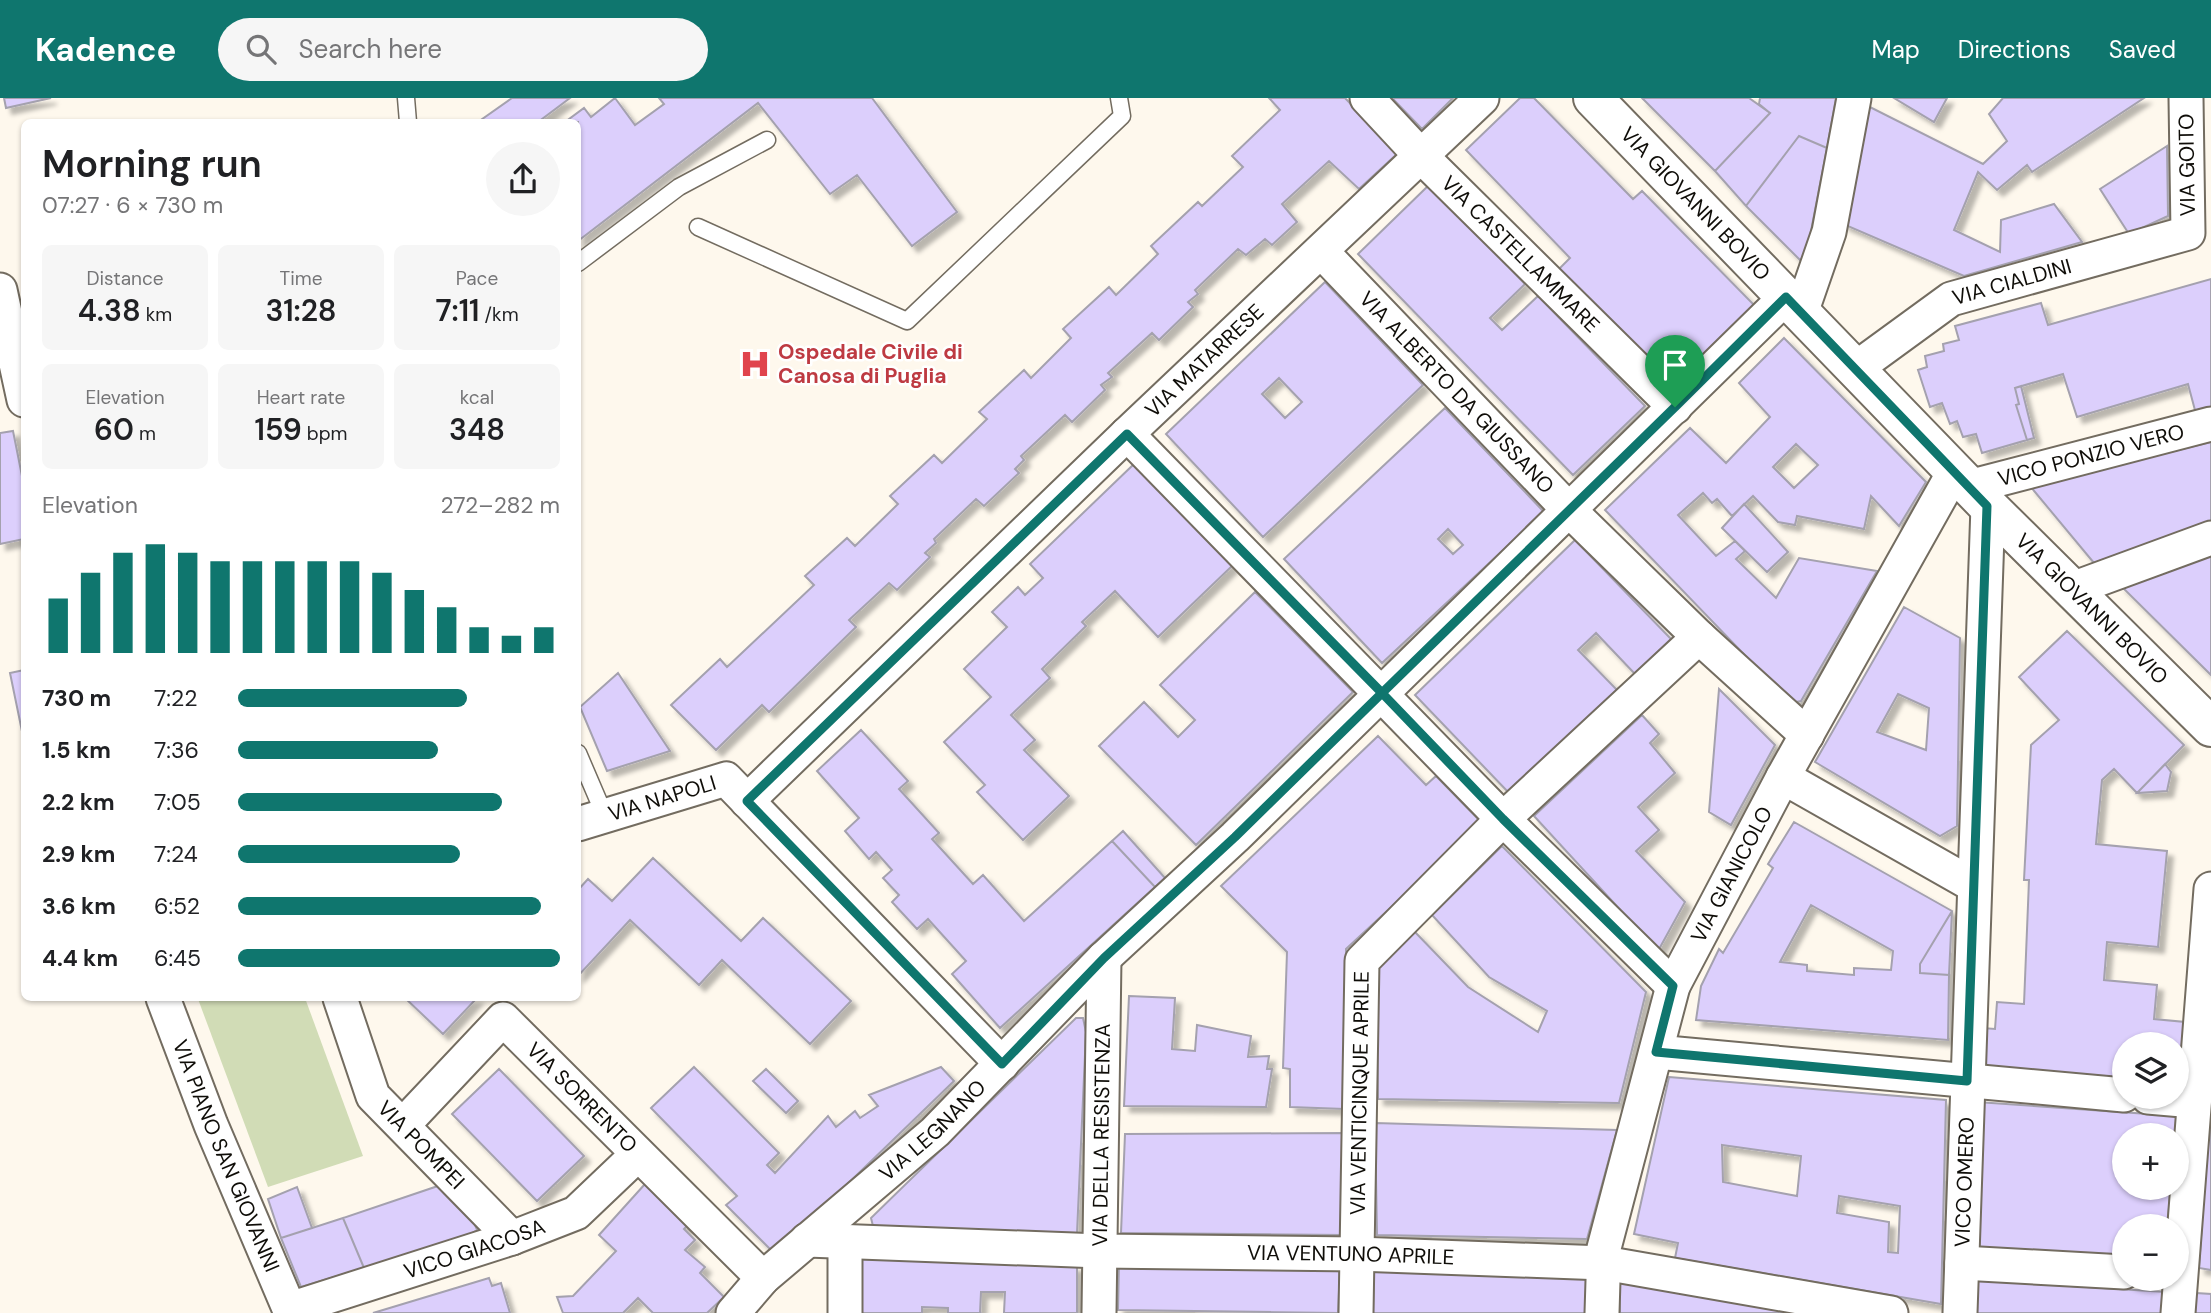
<!DOCTYPE html>
<meta charset="utf-8">
<style>
body{margin:0;font-family:"DM Sans",sans-serif;background:#f6f6f6;color:#202124;height:100vh;display:flex;flex-direction:column;font-size:26px;white-space:nowrap}
*{box-sizing:border-box;margin:0}
p{font-size:23px;color:#757577}
.icon{flex:none;width:38px;height:38px;fill:none;stroke:currentColor;stroke-width:2;stroke-linecap:round;stroke-linejoin:round}
.map{position:relative;flex:1;overflow:hidden}
.details{position:absolute;left:21px;top:21px;width:560px;height:882px;display:flex;flex-direction:column;background:#fff;border-radius:10px;box-shadow:0 2px 5px #0004}
.details>*{flex:none}
.fabs{position:absolute;left:2112px;top:934px;display:grid;gap:14px}
.fabs a{display:grid;place-items:center;width:77px;height:77px;border-radius:50%;background:#fff;box-shadow:0 2px 5px #0004;font-size:35px}
.pin{position:absolute;display:grid;place-items:center;width:60px;height:60px;color:#fff;margin:-72px -30px;border-radius:50% 50% 50% 0;rotate:-45deg;box-shadow:0 0 7px #0007}
.pin .icon{rotate:45deg}
.round{display:grid;place-items:center;flex:none;width:74px;height:74px;border-radius:37px;background:#f6f6f6}
.head{display:flex;align-items:center;justify-content:space-between;height:119px;padding:0 21px}
h1{font-size:38px;font-weight:600;line-height:52px}
.figures{display:grid;grid-template-columns:repeat(3,1fr);gap:10px;height:119px;padding:7px 21px}
.figures div{display:grid;align-content:center;border-radius:10px;background:#f6f6f6;text-align:center}
.figures b{font-size:30px;font-weight:600}
.figures small{font-size:19px;font-weight:400}
.figures p{font-size:19px}
.chart{height:196px;padding:14px 21px}
.chart p{display:flex;justify-content:space-between}
.chart svg{width:100%;height:126px;margin-top:7px;stroke:#0f766e;stroke-width:6}
ul{padding:0 21px;list-style:none;font-size:23px}
li{display:grid;grid-template-columns:112px 84px 1fr;align-items:center;height:52px}
li i{height:18px;border-radius:9px;background:#0f766e}
header{display:flex;align-items:center;gap:42px;box-sizing:border-box;height:98px;padding:0 35px;background:#0f766e;color:#fff}
header strong{font-size:33px}
nav{display:flex;gap:38px;margin-inline-start:auto;font-size:24px}
.search{width:490px;height:63px;background:#f6f6f6;display:flex;align-items:center;gap:18px;box-sizing:border-box;padding:0 24px;border-radius:38px;color:#757577;font-size:26px}
.map>svg:first-child{display:block}
.green{fill:#d1dcb6}
.building{fill:#dccffc;stroke:#a4a1ae;stroke-width:2;fill-rule:evenodd;filter:url(#shadow)}
.lines{fill:none;stroke-linecap:round;stroke-linejoin:round}
.lane-casing{stroke:#736c60;stroke-width:19}
.street-casing{stroke:#736c60;stroke-width:37}
.secondary-casing{stroke:#736c60;stroke-width:42}
.lane{stroke:#fff;stroke-width:16}
.street{stroke:#fff;stroke-width:33}
.secondary{stroke:#fff;stroke-width:38}
.route-casing{stroke:#fff;stroke-width:14}
.route{stroke:#0f766e;stroke-width:9}
.labels{text-anchor:middle;dominant-baseline:central;stroke-width:5;stroke-linejoin:round;paint-order:stroke}
.street-label{font-size:21px;fill:#0f0d08;stroke:#fff}
.health-label{font-size:21px;font-weight:bold;fill:#be3a42;stroke:#fff;text-anchor:start}
</style>
<header>
<strong>Kadence</strong>
<div class="search"><svg class="icon" aria-label="search" viewBox="0 0 24 24"><circle cx="10" cy="10" r="6"/><path d="M15 15l6 6"/></svg>Search here</div>
<nav><a>Map</a><a>Directions</a><a>Saved</a></nav>
</header>
<div class="map">
<svg width="2211" height="1215" viewBox="0 0 2211 1215">
<defs>
<filter id="shadow"><feDropShadow dx="6" dy="6" stdDeviation="2" flood-color="#0004"/></filter>
</defs>
<rect width="100%" height="100%" fill="#fef8ed"/>
<path class="green" d="M 202,900 L 305,900 L 363,1058 L 268,1089 L 198,901 Z"/>
<path class="building" d="M 4,0 L 51,0 L 6,10 Z
M 512,0 L 570,0 L 538,24 L 478,24 Z
M 615,0 L 635,27 L 664,6 L 659,0 L 872,0 L 957,114 L 912,148 L 857,77 L 830,96 L 758,5 L 578,143 L 578,24 L 565,24 L 584,10 L 591,19 Z
M 1269,0 L 1345,0 L 1398,55 L 1359,91 L 1329,63 L 1282,106 L 1297,124 L 1272,147 L 1265,141 L 1246,157 L 1238,151 L 1195,192 L 1198,196 L 1188,204 L 1193,209 L 1159,242 L 1152,235 L 1108,275 L 1112,279 L 1101,287 L 1105,292 L 1072,324 L 1065,317 L 1021,358 L 1024,362 L 1015,371 L 1019,375 L 984,408 L 976,401 L 934,441 L 936,445 L 925,455 L 930,459 L 897,492 L 889,485 L 849,522 L 856,529 L 769,614 L 762,607 L 716,652 L 671,607 L 720,561 L 727,569 L 814,487 L 805,478 L 847,440 L 855,448 L 898,406 L 890,398 L 934,357 L 942,365 L 987,321 L 979,314 L 1024,272 L 1031,280 L 1071,240 L 1063,231 L 1109,189 L 1116,197 L 1158,156 L 1151,148 L 1198,104 L 1202,108 L 1243,69 L 1232,58 L 1280,12 Z
M 1392,0 L 1453,0 L 1422,31 Z
M 1520,0 L 1534,0 L 1633,101 L 1642,93 L 1755,208 L 1673,288 L 1559,171 L 1570,160 L 1466,52 Z
M 1642,0 L 1749,0 L 1770,15 L 1715,73 Z
M 1760,0 L 1836,0 L 1827,50 L 1799,38 L 1746,108 L 1715,73 L 1770,15 L 1759,6 Z
M 1894,0 L 1947,0 L 1934,24 Z
M 2003,0 L 2144,0 L 2032,74 L 2027,67 L 1997,92 L 1978,74 L 1954,132 L 2000,154 L 2001,122 L 2054,106 L 2082,144 L 1964,178 L 1843,126 L 1864,6 L 1983,66 L 2007,43 L 1989,16 Z
M 1799,38 L 1827,50 L 1806,159 L 1800,162 L 1746,108 Z
M 2167,48 L 2168,118 L 2129,136 L 2100,91 Z
M 1429,87 L 1525,186 L 1490,220 L 1502,232 L 1538,198 L 1645,308 L 1573,377 L 1358,156 Z
M 2211,181 L 2211,312 L 2196,316 L 2188,286 L 2077,319 L 2063,276 L 2015,290 L 2019,306 L 2016,307 L 2027,342 L 1982,355 L 1976,336 L 1963,339 L 1957,323 L 1950,326 L 1942,305 L 1930,309 L 1918,272 L 1927,269 L 1925,258 L 1944,253 L 1943,246 L 1959,242 L 1955,228 L 2041,205 L 2048,227 Z
M 1325,184 L 1423,287 L 1263,439 L 1166,336 ZM 1279,280 L 1302,304 L 1285,320 L 1262,296 Z
M 1784,240 L 1926,384 L 1899,428 L 1871,398 L 1864,431 L 1797,418 L 1795,427 L 1778,424 L 1753,398 L 1732,418 L 1717,401 L 1712,405 L 1703,395 L 1678,417 L 1716,458 L 1735,443 L 1745,453 L 1736,461 L 1776,500 L 1799,460 L 1877,473 L 1801,603 L 1791,605 L 1605,412 L 1690,330 L 1726,365 L 1770,319 L 1739,285 ZM 1796,346 L 1818,367 L 1794,390 L 1773,369 Z
M 2021,288 L 2034,340 L 2027,342 L 2016,307 L 2019,306 L 2015,290 Z
M 1445,310 L 1544,414 L 1382,565 L 1284,461 ZM 1448,431 L 1463,447 L 1453,456 L 1438,441 Z
M 13,333 L 24,388 L 24,441 L 0,446 L 0,335 Z
M 2211,344 L 2211,423 L 2094,465 L 2030,388 Z
M 1134,366 L 1232,468 L 1158,539 L 1115,493 L 1082,524 L 1086,528 L 1042,571 L 1050,580 L 1011,617 L 1035,642 L 1024,652 L 1069,698 L 1023,742 L 977,694 L 985,687 L 944,644 L 991,599 L 964,571 L 1007,529 L 992,514 L 1018,489 L 1025,497 L 1043,480 L 1030,466 Z
M 1744,406 L 1788,454 L 1767,474 L 1722,430 Z
M 1575,442 L 1671,541 L 1635,576 L 1596,535 L 1578,552 L 1617,592 L 1510,696 L 1415,597 Z
M 2211,455 L 2211,577 L 2120,487 Z
M 1255,494 L 1353,594 L 1196,747 L 1099,648 L 1144,604 L 1178,639 L 1195,622 L 1160,587 Z
M 1904,509 L 1960,540 L 1957,728 L 1940,738 L 1815,664 ZM 1898,596 L 1929,610 L 1926,652 L 1877,634 Z
M 2067,533 L 2184,647 L 2137,695 L 2114,671 L 2102,682 L 2096,746 L 2167,753 L 2158,849 L 2107,844 L 2104,882 L 2157,887 L 2154,921 L 2185,924 L 2180,988 L 2177,987 L 2177,947 L 2124,947 L 2124,983 L 1980,972 L 1983,930 L 1995,931 L 1997,904 L 2024,906 L 2029,782 L 2024,782 L 2031,647 L 2059,622 L 2019,579 Z
M 24,572 L 24,643 L 10,575 Z
M 618,575 L 670,653 L 607,673 L 580,609 Z
M 1719,591 L 1775,647 L 1731,727 L 1709,714 Z
M 1642,617 L 1659,636 L 1650,645 L 1675,675 L 1638,709 L 1659,732 L 1636,753 L 1685,804 L 1658,853 L 1534,718 Z
M 861,632 L 908,683 L 899,691 L 939,735 L 932,741 L 973,786 L 983,777 L 1024,823 L 1112,743 L 1155,789 L 1000,930 L 952,876 L 966,863 L 928,821 L 917,831 L 892,804 L 899,797 L 883,780 L 892,772 L 876,754 L 869,761 L 845,733 L 859,720 L 817,673 Z
M 1378,638 L 1426,687 L 1436,678 L 1482,725 L 1346,851 L 1345,1011 L 1290,1009 L 1290,971 L 1283,970 L 1287,854 L 1221,788 Z
M 2165,666 L 2171,674 L 2167,693 L 2137,695 Z
M 1794,724 L 1952,813 L 1920,866 L 1920,875 L 1949,877 L 1948,942 L 1696,922 L 1701,888 L 1719,851 L 1723,855 L 1773,770 L 1768,766 ZM 1811,807 L 1893,853 L 1891,872 L 1854,870 L 1854,877 L 1807,873 L 1807,867 L 1780,864 Z
M 1123,733 L 1165,780 L 1155,789 L 1112,743 Z
M 1502,748 L 1646,894 L 1619,1005 L 1378,1001 L 1376,869 L 1414,833 L 1468,889 L 1538,934 L 1547,913 L 1489,879 L 1432,817 Z
M 653,760 L 741,843 L 763,820 L 851,903 L 810,946 L 722,862 L 699,887 L 630,822 L 578,878 L 578,792 L 588,781 L 612,803 Z
M 1952,813 L 1949,877 L 1920,875 L 1920,866 Z
M 1129,898 L 1175,900 L 1172,951 L 1195,953 L 1197,927 L 1251,938 L 1248,959 L 1269,958 L 1267,971 L 1272,971 L 1266,1009 L 1124,1008 Z
M 405,900 L 477,900 L 443,936 Z
M 1076,920 L 1083,920 L 1086,934 L 1077,1135 L 874,1132 L 871,1120 Z
M 694,969 L 779,1055 L 767,1067 L 775,1075 L 828,1018 L 836,1029 L 855,1013 L 860,1020 L 878,1008 L 869,997 L 941,969 L 954,983 L 775,1156 L 726,1107 L 737,1098 L 651,1010 Z
M 499,971 L 584,1058 L 537,1103 L 452,1016 Z
M 766,971 L 798,1003 L 786,1015 L 753,983 Z
M 1669,979 L 1946,1002 L 1941,1206 L 1675,1160 L 1678,1145 L 1634,1136 ZM 1722,1047 L 1801,1058 L 1797,1098 L 1723,1084 ZM 1839,1098 L 1900,1108 L 1898,1155 L 1888,1154 L 1889,1124 L 1837,1115 Z
M 2211,986 L 2211,1172 L 2199,1170 Z
M 1977,1004 L 2177,1018 L 2175,1038 L 2124,1038 L 2124,1090 L 2171,1090 L 2167,1129 L 2124,1129 L 2124,1159 L 1974,1149 Z
M 1375,1025 L 1617,1032 L 1587,1141 L 1377,1137 Z
M 1346,1035 L 1344,1137 L 1121,1135 L 1125,1036 Z
M 645,1086 L 689,1126 L 684,1131 L 695,1142 L 685,1152 L 705,1169 L 700,1175 L 724,1199 L 707,1215 L 653,1215 L 638,1200 L 623,1215 L 563,1215 L 557,1199 L 573,1198 L 616,1153 L 599,1137 Z
M 438,1088 L 473,1122 L 477,1132 L 469,1137 L 364,1170 L 343,1120 Z
M 297,1089 L 312,1130 L 281,1140 L 268,1101 Z
M 343,1120 L 364,1170 L 301,1189 L 281,1140 Z
M 862,1161 L 1077,1168 L 1077,1215 L 1004,1215 L 1005,1194 L 981,1194 L 980,1215 L 948,1215 L 948,1210 L 922,1209 L 922,1215 L 861,1215 Z
M 1119,1164 L 1340,1170 L 1338,1215 L 1118,1212 Z
M 1374,1168 L 1589,1172 L 1588,1215 L 1373,1215 Z
M 489,1180 L 492,1188 L 501,1185 L 510,1215 L 373,1215 Z
M 1975,1182 L 2166,1194 L 2164,1215 L 1974,1215 Z
M 1619,1184 L 1803,1215 L 1620,1215 Z
M 2196,1195 L 2211,1196 L 2211,1215 L 2195,1215 Z"/>
<g class="lines">
<g class="lane-casing">
<path id="lane" d="M 406,0 L 408,24
M 698,129 L 907,223 L 1122,18 L 1119,0
M 578,165 L 679,89 L 767,42
M 578,655 L 605,718"/>
</g>
<g class="street-casing">
<g id="street">
<path id="s1" d="M 1367,0 L 1421,58 L 1675,309"/>
<path id="s2" d="M 1321,153 L 1569,412 L 1699,539 L 1807,637"/>
<path d="M 0,192 L 24,302"/>
<path d="M 1801,215 L 1829,134 L 1854,0"/>
<path id="s3" d="M 1855,271 L 1951,201 L 2188,135 L 2186,0"/>
<path d="M 1127,336 L 1503,721 L 1673,888"/>
<path id="s4" d="M 1969,389 L 2211,326"/>
<path d="M 2072,491 L 2211,440"/>
<path d="M 1783,679 L 1973,787"/>
<path id="s5" d="M 747,703 L 1127,336 L 1482,0"/>
<path id="s6" d="M 578,726 L 726,681 L 1002,966"/>
<path id="s7" d="M 163,900 L 211,1027 L 291,1215"/>
<path id="s8" d="M 340,900 L 373,998 L 512,1140"/>
<path d="M 1656,954 L 2124,997"/>
<path d="M 2148,999 L 2194,1003"/>
<path id="s9" d="M 403,1027 L 503,921 L 763,1180"/>
<path id="s10" d="M 807,1142 L 1100,1153 L 1357,1156 L 1604,1165 L 1891,1215"/>
<path d="M 1962,1165 L 2124,1174"/>
<path id="s11" d="M 290,1211 L 512,1140 L 576,1115 L 638,1056"/>
<path id="s12" d="M 733,1215 L 763,1180 L 935,1034 L 1104,860 L 1235,739 L 1786,199"/>
<path d="M 845,1215 L 845,1144"/>
<path id="s13" d="M 1099,1215 L 1104,860"/>
<path id="s14" d="M 1356,1215 L 1362,863 L 1503,721 L 1699,539"/>
<path id="s15" d="M 1602,1215 L 1604,1150 L 1673,888 L 1783,679 L 1954,374"/>
<path id="s16" d="M 1960,1215 L 1988,408"/>
<path d="M 2178,1215 L 2211,791"/>
</g>
</g>
<g class="secondary-casing">
<g id="secondary">
<path id="s17" d="M 1593,0 L 1988,408 L 2211,629"/>
</g>
</g>
<use href="#lane" class="lane"/>
<use href="#street" class="street"/>
<use href="#secondary" class="secondary"/>
</g>
<g class="lines">
<g class="route-casing">
<path id="route" d="M 1675,309 L 1382,595 L 1127,336 L 747,703 L 1002,966 L 1104,860 L 1235,739 L 1382,595 L 1503,721 L 1673,888 L 1656,954 L 1967,983 L 1987,408 L 1786,199 L 1675,309"/>
</g>
<use href="#route" class="route"/>
</g>
<defs>
<g id="hospital-bare" transform="scale(2.415)"><path d="M-5-5h3v3.5h4V-5h3V5h-3V1.5h-4V5h-3Z" fill="#e0444e" stroke="#fff" stroke-width="2.5" paint-order="stroke"/></g>
</defs>
<g fill-rule="evenodd">
<use href="#hospital-bare" x="755" y="266"/>
</g>
<g class="labels">
<g class="street-label">
<text transform="translate(2187 67) rotate(-91)">VIA GOITO</text>
<text stroke="none"><textPath href="#s17" startOffset="147">VIA GIOVANNI BOVIO</textPath></text>
<text stroke="none"><textPath href="#s1" startOffset="219">VIA CASTELLAMMARE</textPath></text>
<text stroke="none"><textPath href="#s3" startOffset="182">VIA CIALDINI</textPath></text>
<text stroke="none"><textPath href="#s5" startOffset="635">VIA MATARRESE</textPath></text>
<text stroke="none"><textPath href="#s2" startOffset="196">VIA ALBERTO DA GIUSSANO</textPath></text>
<text stroke="none"><textPath href="#s4" startOffset="126">VICO PONZIO VERO</textPath></text>
<text stroke="none"><textPath href="#s17" startOffset="714">VIA GIOVANNI BOVIO</textPath></text>
<text stroke="none"><textPath href="#s6" startOffset="88">VIA NAPOLI</textPath></text>
<text stroke="none"><textPath href="#s15" startOffset="462">VIA GIANICOLO</textPath></text>
<text stroke="none"><textPath href="#s14" startOffset="220">VIA VENTICINQUE APRILE</textPath></text>
<text stroke="none"><textPath href="#s9" startOffset="257">VIA SORRENTO</textPath></text>
<text stroke="none"><textPath href="#s12" startOffset="271">VIA LEGNANO</textPath></text>
<text stroke="none"><textPath href="#s13" startOffset="178">VIA DELLA RESISTENZA</textPath></text>
<text stroke="none"><textPath href="#s8" startOffset="172">VIA POMPEI</textPath></text>
<text stroke="none"><textPath href="#s7" startOffset="170">VIA PIANO SAN GIOVANNI</textPath></text>
<text stroke="none"><textPath href="#s16" startOffset="131">VICO OMERO</textPath></text>
<text stroke="none"><textPath href="#s11" startOffset="194">VICO GIACOSA</textPath></text>
<text stroke="none"><textPath href="#s10" startOffset="544">VIA VENTUNO APRILE</textPath></text>
</g>
<g class="health-label">
<text x="778" y="254">Ospedale Civile di<tspan x="778" dy="24">Canosa di Puglia</tspan></text>
</g>
</g>
</svg>
<div class="fabs">
<a><svg class="icon" aria-label="layers" viewBox="0 0 24 24"><path d="M12 4l9 5-9 5-9-5zM3 14l9 5 9-5"/></svg></a>
<a>+</a>
<a>−</a>
</div>
<div class="pin" style="left:1675px;top:309px;background:#1e9e55"><svg class="icon" aria-label="arrive" viewBox="0 0 24 24"><path d="M6 21V4h12l-3 4 3 4H6"/></svg></div>
<section class="details">
<div class="head"><div><h1>Morning run</h1><p>07:27 · 6 × 730 m</p></div><a class="round"><svg class="icon" aria-label="share" viewBox="0 0 24 24"><path d="M12 15V3M7 8l5-5 5 5M5 13v7h14v-7"/></svg></a></div>
<div class="figures">
<div><p>Distance</p><b>4.38<small> km</small></b></div>
<div><p>Time</p><b>31:28</b></div>
<div><p>Pace</p><b>7:11<small> /km</small></b></div>
</div>
<div class="figures">
<div><p>Elevation</p><b>60<small> m</small></b></div>
<div><p>Heart rate</p><b>159<small> bpm</small></b></div>
<div><p>kcal</p><b>348</b></div>
</div>
<div class="chart"><p><span>Elevation</span>272–282 m</p>
<svg viewBox="0 0 160 44" preserveAspectRatio="none"><path d="M5 44V25M15 44V16M25 44V9M35 44V6M45 44V9M55 44V12M65 44V12M75 44V12M85 44V12M95 44V12M105 44V16M115 44V22M125 44V28M135 44V35M145 44V38M155 44V35"/></svg>
</div>
<ul>
<li><b>730 m</b>7:22<i style="width:71%"></i></li>
<li><b>1.5 km</b>7:36<i style="width:62%"></i></li>
<li><b>2.2 km</b>7:05<i style="width:82%"></i></li>
<li><b>2.9 km</b>7:24<i style="width:69%"></i></li>
<li><b>3.6 km</b>6:52<i style="width:94%"></i></li>
<li><b>4.4 km</b>6:45<i style="width:100%"></i></li>
</ul>
</section>
</div>
